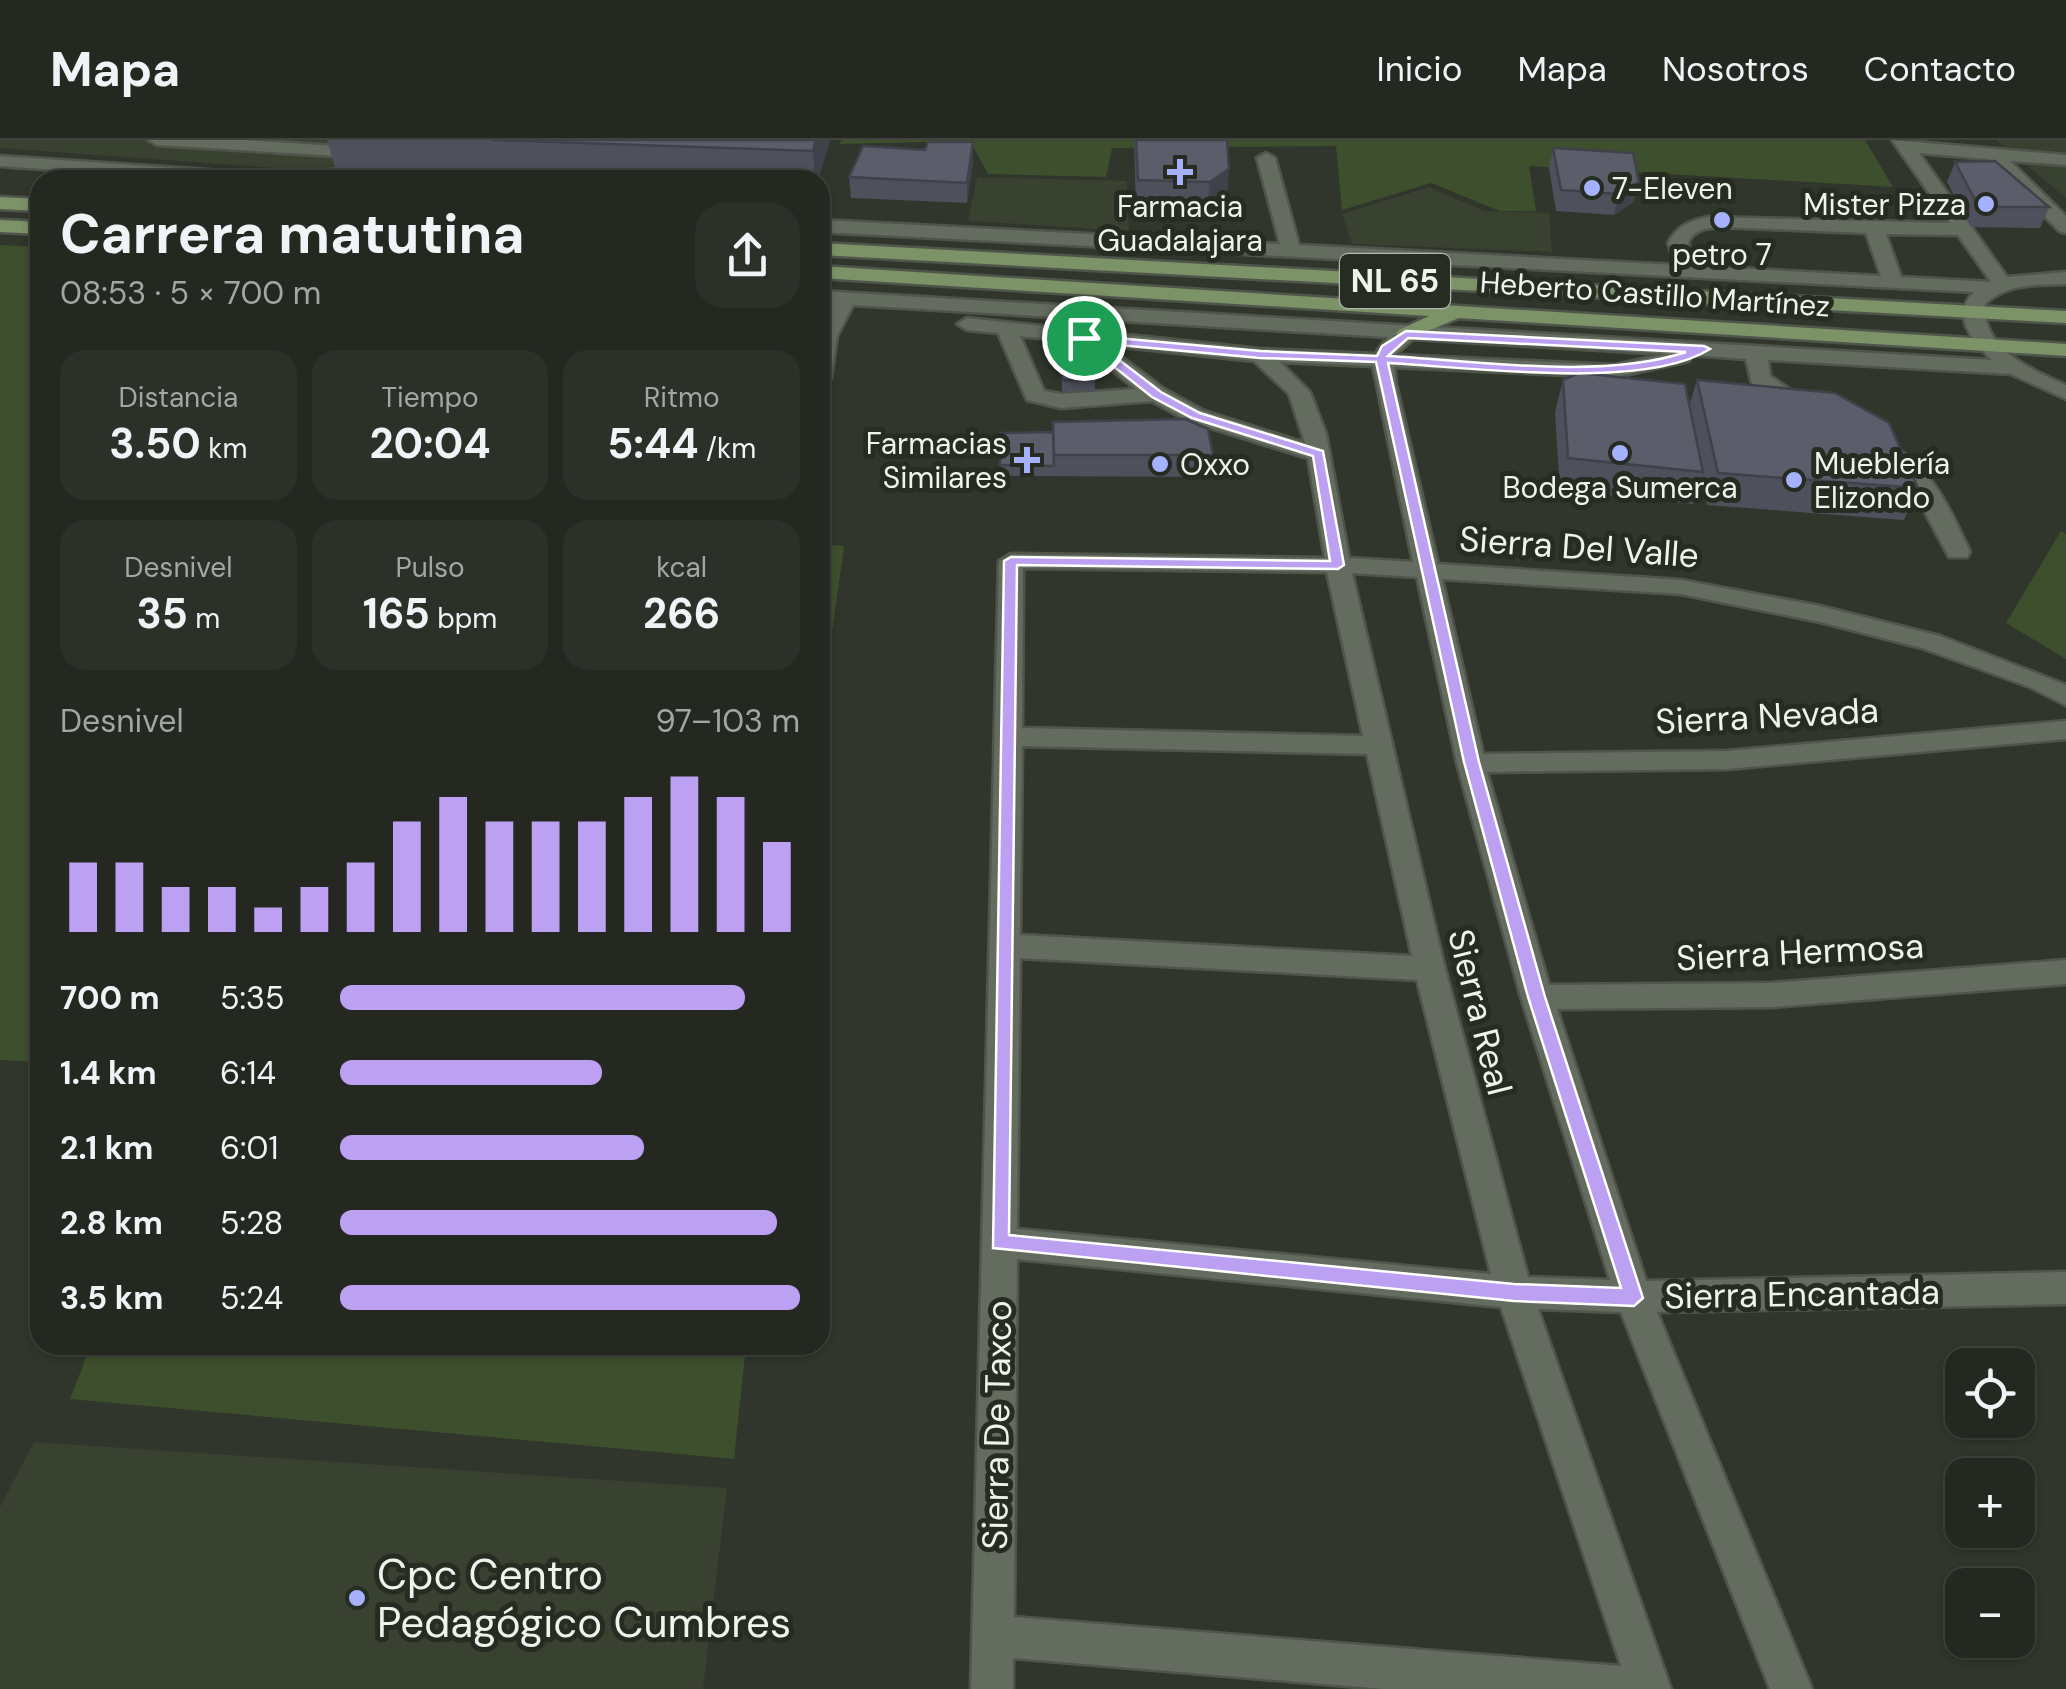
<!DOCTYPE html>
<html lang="es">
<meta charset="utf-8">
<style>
body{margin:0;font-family:"DM Sans",sans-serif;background:#2c3029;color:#f1f3f6;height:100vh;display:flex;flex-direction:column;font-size:38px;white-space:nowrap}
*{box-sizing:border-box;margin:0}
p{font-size:32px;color:#a3a6a5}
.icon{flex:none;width:55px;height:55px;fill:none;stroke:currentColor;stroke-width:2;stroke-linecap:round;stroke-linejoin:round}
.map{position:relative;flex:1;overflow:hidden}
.drawer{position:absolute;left:30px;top:30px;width:800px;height:1185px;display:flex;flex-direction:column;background:#242820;border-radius:30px;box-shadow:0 2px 8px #0004,0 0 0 2px #41443e}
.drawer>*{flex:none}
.tools{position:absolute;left:1945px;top:1208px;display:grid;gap:20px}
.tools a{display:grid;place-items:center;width:90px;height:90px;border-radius:20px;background:#242820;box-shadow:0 2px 8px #0004,0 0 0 2px #41443e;font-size:50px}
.pin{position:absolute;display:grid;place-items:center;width:85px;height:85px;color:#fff;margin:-42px;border:5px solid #fff;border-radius:50%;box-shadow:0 2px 10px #0007}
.round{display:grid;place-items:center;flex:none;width:105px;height:105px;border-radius:30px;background:#2c3029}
.headline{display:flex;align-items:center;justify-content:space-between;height:170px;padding:0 30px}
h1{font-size:55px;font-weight:700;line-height:75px}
.stats{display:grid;grid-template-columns:repeat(3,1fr);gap:15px;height:170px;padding:10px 30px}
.stats div{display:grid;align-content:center;border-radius:25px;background:#2c3029;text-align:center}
.stats b{font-size:42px;font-weight:700}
.stats small{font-size:28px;font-weight:400}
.stats p{font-size:28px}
.chart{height:280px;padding:20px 30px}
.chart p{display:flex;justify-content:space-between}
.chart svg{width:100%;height:180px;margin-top:10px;stroke:#bca0f2;stroke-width:6}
ul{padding:0 30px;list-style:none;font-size:32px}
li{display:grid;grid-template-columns:160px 120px 1fr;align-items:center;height:75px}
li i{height:25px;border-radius:12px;background:#bca0f2}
header{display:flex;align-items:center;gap:60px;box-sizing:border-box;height:140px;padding:0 50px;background:#242820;border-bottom:2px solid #41443e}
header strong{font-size:48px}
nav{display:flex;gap:55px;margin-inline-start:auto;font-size:35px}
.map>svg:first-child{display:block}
.built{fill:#394131}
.green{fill:#3e4f2e}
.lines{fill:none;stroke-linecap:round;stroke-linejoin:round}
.minor-casing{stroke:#50554b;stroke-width:5}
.major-casing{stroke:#50554b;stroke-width:5}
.minor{fill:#646b5f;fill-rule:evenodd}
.major{fill:#7c9267;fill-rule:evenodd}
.wall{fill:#4e505b}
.shaded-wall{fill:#40414a}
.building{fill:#5b5d6a;stroke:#40414a;stroke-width:2.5}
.route{fill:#bca0f2;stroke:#fff;stroke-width:2.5;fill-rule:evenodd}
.poi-dot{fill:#a5b1fc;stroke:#262c21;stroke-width:4}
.labels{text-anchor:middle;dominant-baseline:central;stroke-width:10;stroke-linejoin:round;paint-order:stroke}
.far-poi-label{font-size:30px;fill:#eff3eb;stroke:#262c21;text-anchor:start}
.far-street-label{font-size:30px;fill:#eff3eb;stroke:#262c21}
.shield{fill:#262c21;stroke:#b3b7ae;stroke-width:2.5}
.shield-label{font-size:32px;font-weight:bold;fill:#eff3eb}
.street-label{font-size:35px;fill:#eff3eb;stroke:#262c21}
.near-poi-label{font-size:42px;fill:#eff3eb;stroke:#262c21;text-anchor:start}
</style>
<header>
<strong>Mapa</strong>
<nav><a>Inicio</a><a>Mapa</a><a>Nosotros</a><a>Contacto</a></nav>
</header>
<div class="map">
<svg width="2066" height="1549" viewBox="0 0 2066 1549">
<rect width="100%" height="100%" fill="#30362b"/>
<path class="built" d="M 0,0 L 351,0 L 330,32 L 0,8 Z
M 1996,0 L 2066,0 L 2066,58 Z
M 977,37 L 1127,41 L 1129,91 L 968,81 Z
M 1429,47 L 1484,71 L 1549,73 L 1552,112 L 1352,104 L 1342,74 Z
M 34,1302 L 727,1348 L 703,1549 L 0,1549 L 0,1367 Z"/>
<path class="green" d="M 842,0 L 1865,0 L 1893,47 L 1529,26 L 1536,71 L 1500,71 L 1431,43 L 1342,70 L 1336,6 L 1112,8 L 1106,37 L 988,34 L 970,1 L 839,4 Z
M 0,105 L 40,107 L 40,922 L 0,920 Z
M 2061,391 L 2066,394 L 2066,519 L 2006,483 Z
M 820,404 L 844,406 L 820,579 Z
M 91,1205 L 746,1205 L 734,1319 L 70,1259 Z"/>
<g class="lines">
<g class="minor-casing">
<path id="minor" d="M 148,0 L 243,0 L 369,8 L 378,13 L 369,18 L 157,5 Z
M 432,0 L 450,0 L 436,19 L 335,40 L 299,40 L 308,35 L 424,11 Z
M 1892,0 L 2066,15 L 2066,25 L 2010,21 L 2066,76 L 2066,93 L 2059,91 L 1988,19 L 1919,13 L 2007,137 L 2066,132 L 2066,144 C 2036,145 2007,143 1985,164 C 1981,208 2031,230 2066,245 L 2066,259 L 2011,234 L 1768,220 L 1770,236 L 1816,267 L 1805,274 L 1752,244 L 1746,219 L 1691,215 L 1689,221 L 1615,237 L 1394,227 L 1396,244 L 1438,424 L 1681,440 L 1820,466 L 1940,496 L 2066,545 L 2066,565 L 2030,547 L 1922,508 L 1820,482 L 1681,454 L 1442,439 L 1483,614 L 1727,611 L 2066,581 L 2066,599 L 1727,629 L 1487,632 L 1549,845 L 1772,843 L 2066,820 L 2066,844 L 1772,867 L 1557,869 L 1646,1141 L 2066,1132 L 2066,1164 L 1657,1172 L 1812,1549 L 1770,1549 L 1621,1172 L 1538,1169 L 1671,1549 L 1384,1549 L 1013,1518 L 1013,1549 L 971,1549 L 999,421 L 1011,414 L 1325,418 L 1308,318 L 1188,281 L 1152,261 L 1061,268 L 1027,260 L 998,193 L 967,190 L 957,184 L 967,178 L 1260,209 L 1375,214 L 1388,197 L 853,165 L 837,196 L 831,238 L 820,244 L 820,190 L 833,164 L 820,163 L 820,151 L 1992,220 C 1973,202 1950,175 1974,152 L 820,92 L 820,80 L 1280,104 L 1257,18 L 1266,13 L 1275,18 L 1299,105 L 1676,125 L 1668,103 C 1677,86 1689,81 1708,77 L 1950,83 ZM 1721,87 L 1866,93 L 1881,136 L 1696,126 L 1688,103 C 1694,89 1707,88 1721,87 ZM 1886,94 L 1958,95 L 1991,142 L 1901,137 ZM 1020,196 L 1076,202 L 1136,249 L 1061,254 L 1044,251 ZM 1413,199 L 1667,214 L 1615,225 L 1395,215 ZM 1106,205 L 1254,221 L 1289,254 L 1305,303 L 1204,271 L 1164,249 ZM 1280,222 L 1373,226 L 1413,422 L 1349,418 L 1326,294 L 1310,252 ZM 1023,428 L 1327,432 L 1363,596 L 1022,588 ZM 1352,433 L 1417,437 L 1457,623 L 1521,857 L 1610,1140 L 1528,1137 L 1445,829 ZM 1022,606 L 1367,614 L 1412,816 L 1020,795 ZM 1020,818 L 1417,840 L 1491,1134 L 1017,1089 ZM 1017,1119 L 1501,1167 L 1621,1526 L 1014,1477 Z
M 0,16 L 280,35 L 289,40 L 200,40 L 0,26 Z
M 1884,305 C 1928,316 1953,375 1970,412 L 1967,417 L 1949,417 L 1912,348 L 1873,312 Z"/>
</g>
<g class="major-casing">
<path id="major" d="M 0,57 L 40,59 L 40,71 L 0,69 Z
M 0,80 L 40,82 L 40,94 L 0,92 Z
M 820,103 L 2066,171 L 2066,183 L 820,115 Z
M 820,126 L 2066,204 L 2066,216 L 1459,178 L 1406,200 L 1396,194 L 1399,190 L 1429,176 L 820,138 Z"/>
</g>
<use href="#minor" class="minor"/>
<use href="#major" class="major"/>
</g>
<path class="wall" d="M 327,0 L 830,0 L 818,40 L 600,40 L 336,31 Z
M 1134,0 L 1227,0 L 1227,58 L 1207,71 L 1136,69 Z
M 973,2 L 973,22 L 967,63 L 851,58 L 849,37 Z
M 1553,8 L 1634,62 L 1614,75 L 1556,71 L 1549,28 Z
M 1955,22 L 2049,67 L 2040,88 L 1971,87 L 1947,42 Z
M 1095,220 L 1095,251 L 1062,251 L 1062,221 Z
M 1563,240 L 1689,266 L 1697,240 L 1918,348 L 1904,380 L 1707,365 L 1701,338 L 1693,364 L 1560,350 L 1555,272 Z
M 1000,293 L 1213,315 L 1212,337 L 1001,336 Z"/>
<path class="shaded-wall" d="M 816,0 L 830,0 L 818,40 L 815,40 L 813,11 Z
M 973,2 L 973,22 L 967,63 L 967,43 Z
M 1229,29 L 1227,58 L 1207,71 L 1210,42 Z
M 1639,42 L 1634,62 L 1614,75 L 1619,54 Z"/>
<path class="building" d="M 492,0 L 816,0 L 813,11 Z
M 1136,0 L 1227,0 L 1229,29 L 1210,42 L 1138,40 Z
M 928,2 L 973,2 L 967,43 L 849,37 L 863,6 L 925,10 Z
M 1553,8 L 1633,13 L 1639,42 L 1619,54 L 1561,50 Z
M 1995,21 L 2049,67 L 1979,67 L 1955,22 Z
M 1095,220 L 1095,240 L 1062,240 L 1062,221 Z
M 1579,233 L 1685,244 L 1703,332 L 1568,318 L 1563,240 Z
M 1697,240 L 1835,253 L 1889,283 L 1918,348 L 1718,333 Z
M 1185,279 L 1208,289 L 1213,315 L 1054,315 L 1053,282 Z
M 1053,292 L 1054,326 L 1000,325 L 1000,293 Z"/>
<path class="route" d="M 1406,191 L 1704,206 L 1710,209 C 1644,251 1469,227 1388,223 L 1479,622 L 1545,857 L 1643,1158 L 1634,1166 L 1514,1161 L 993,1108 L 1004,421 L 1011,417 L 1330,421 L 1313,316 L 1192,278 L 1152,257 L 1078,198 L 1084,195 L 1260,211 L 1377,216 L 1382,206 ZM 1408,198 L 1686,212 C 1602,240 1478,221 1388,216 ZM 1097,203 L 1260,218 L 1376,222 L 1464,622 L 1528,857 L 1621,1148 L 1514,1144 L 1009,1095 L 1017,425 L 1338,429 L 1344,425 L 1323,311 L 1200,273 L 1161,252 Z"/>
<g class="poi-dot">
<path d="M1175 17h10v10h10v10h-10v10h-10v-10h-10v-10h10z"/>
<circle cx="1592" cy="48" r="10"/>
<circle cx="1986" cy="64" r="10"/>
<circle cx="1722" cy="80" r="10"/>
<circle cx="1620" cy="313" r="10"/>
<path d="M1022 305h10v10h10v10h-10v10h-10v-10h-10v-10h10z"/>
<circle cx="1160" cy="324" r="10"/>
<circle cx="1794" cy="340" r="10"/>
<circle cx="357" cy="1458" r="10"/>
</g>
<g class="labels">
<g class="far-poi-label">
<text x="1612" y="48">7-Eleven</text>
<text x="1966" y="64" text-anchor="end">Mister Pizza</text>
<text x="1180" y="66" text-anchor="middle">Farmacia<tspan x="1180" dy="34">Guadalajara</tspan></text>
<text x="1722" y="114" text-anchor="middle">petro 7</text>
<text x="1007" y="303" text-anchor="end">Farmacias<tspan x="1007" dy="34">Similares</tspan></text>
<text x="1814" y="323">Mueblería<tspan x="1814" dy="34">Elizondo</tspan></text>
<text x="1180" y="324">Oxxo</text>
<text x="1620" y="347" text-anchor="middle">Bodega Sumerca</text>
</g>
<g class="far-street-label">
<text transform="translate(1655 154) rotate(4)">Heberto Castillo Martínez</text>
</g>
<rect class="shield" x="1340" y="114" width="110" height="54" rx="8"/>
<g class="shield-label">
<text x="1395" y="141">NL 65</text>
</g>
<g class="street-label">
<text transform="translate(1579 407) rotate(4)">Sierra Del Valle</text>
<text transform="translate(1767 576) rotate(-3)">Sierra Nevada</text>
<text transform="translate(1800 812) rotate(-3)">Sierra Hermosa</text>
<text transform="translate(1480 872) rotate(76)">Sierra Real</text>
<text transform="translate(1802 1154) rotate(-1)">Sierra Encantada</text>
<text transform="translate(997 1285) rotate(-89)">Sierra De Taxco</text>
</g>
<g class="near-poi-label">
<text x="377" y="1434">Cpc Centro<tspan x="377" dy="48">Pedagógico Cumbres</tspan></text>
</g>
</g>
</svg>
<div class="tools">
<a><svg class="icon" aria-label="locate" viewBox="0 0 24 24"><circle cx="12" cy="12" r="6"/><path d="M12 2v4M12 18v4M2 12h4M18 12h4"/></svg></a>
<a>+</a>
<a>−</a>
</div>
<div class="pin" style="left:1084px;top:198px;background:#1e9e55"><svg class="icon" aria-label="arrive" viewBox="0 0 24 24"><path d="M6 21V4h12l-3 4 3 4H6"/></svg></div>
<section class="drawer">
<div class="headline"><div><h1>Carrera matutina</h1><p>08:53 · 5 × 700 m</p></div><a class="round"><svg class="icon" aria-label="share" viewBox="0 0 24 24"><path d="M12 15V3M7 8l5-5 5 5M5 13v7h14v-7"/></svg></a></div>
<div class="stats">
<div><p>Distancia</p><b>3.50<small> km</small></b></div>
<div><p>Tiempo</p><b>20:04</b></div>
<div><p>Ritmo</p><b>5:44<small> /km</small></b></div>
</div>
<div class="stats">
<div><p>Desnivel</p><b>35<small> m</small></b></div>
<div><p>Pulso</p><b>165<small> bpm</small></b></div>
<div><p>kcal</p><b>266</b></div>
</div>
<div class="chart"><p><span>Desnivel</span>97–103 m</p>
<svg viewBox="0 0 160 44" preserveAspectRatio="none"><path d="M5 44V27M15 44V27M25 44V33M35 44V33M45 44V38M55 44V33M65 44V27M75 44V17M85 44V11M95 44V17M105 44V17M115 44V17M125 44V11M135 44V6M145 44V11M155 44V22"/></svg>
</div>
<ul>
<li><b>700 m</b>5:35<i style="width:88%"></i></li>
<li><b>1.4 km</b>6:14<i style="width:57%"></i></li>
<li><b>2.1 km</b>6:01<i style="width:66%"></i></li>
<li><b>2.8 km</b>5:28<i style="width:95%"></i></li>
<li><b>3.5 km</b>5:24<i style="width:100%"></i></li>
</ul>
</section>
</div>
